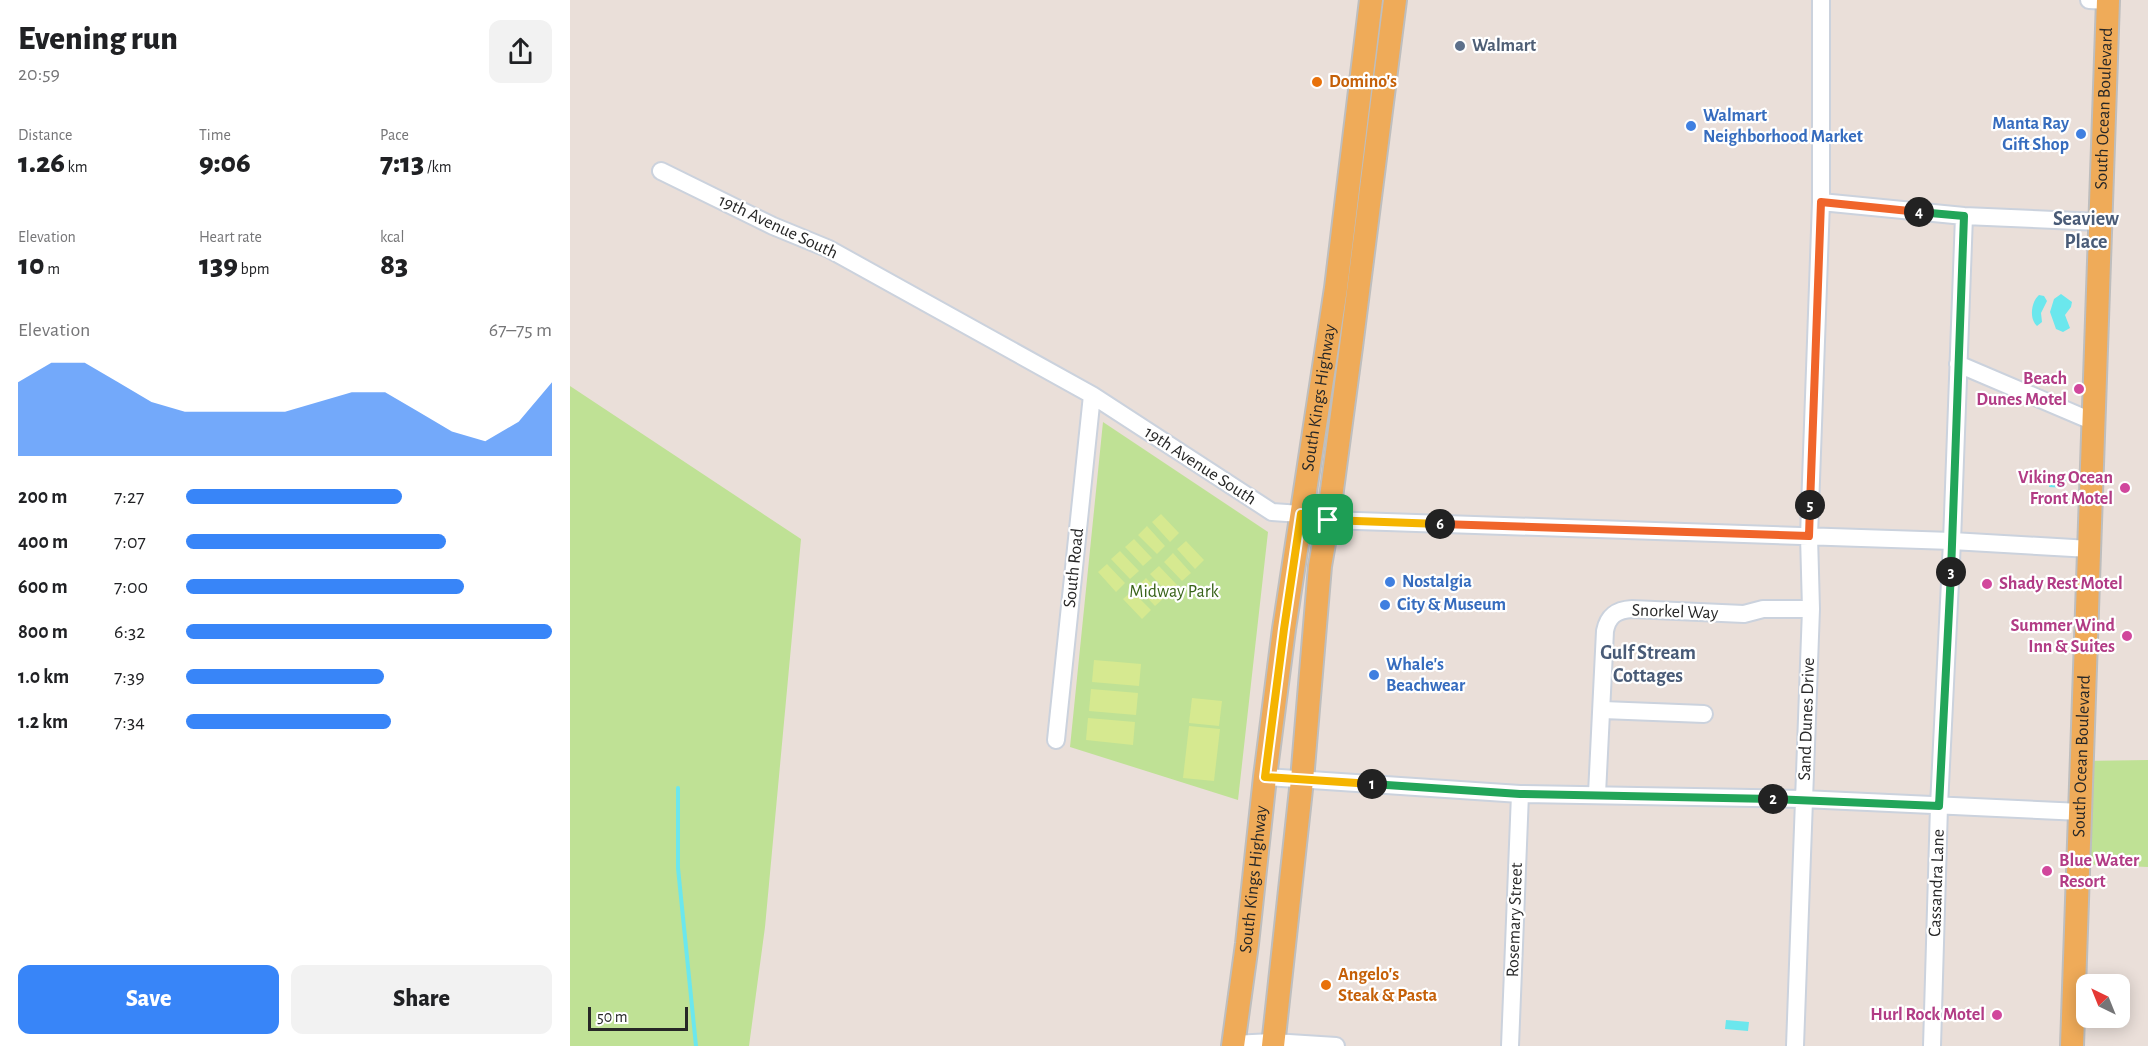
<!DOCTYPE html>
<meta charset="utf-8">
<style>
body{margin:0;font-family:"Alegreya Sans",sans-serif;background:#f2f2f2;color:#202124;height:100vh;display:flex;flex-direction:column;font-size:22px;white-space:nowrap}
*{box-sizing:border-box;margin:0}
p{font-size:20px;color:#757577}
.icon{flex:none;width:33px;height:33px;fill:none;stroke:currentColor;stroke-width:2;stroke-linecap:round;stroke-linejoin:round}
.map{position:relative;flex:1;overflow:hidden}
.drawer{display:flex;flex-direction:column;background:#fff;width:570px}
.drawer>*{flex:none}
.needle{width:39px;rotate:317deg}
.controls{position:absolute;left:1506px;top:974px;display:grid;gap:12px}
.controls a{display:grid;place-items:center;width:54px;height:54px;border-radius:12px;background:#fff;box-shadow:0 3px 15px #0003;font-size:30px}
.scale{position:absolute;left:18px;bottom:15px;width:100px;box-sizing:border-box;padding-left:6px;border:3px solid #272727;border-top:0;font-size:16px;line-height:21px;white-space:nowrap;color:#272727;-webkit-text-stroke:4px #fff;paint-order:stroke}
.pin{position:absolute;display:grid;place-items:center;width:51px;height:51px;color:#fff;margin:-26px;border-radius:12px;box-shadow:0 3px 9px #0006}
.km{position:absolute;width:30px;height:30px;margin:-15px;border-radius:50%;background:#222;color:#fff;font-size:16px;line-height:30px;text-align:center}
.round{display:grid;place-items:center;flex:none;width:63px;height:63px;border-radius:12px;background:#f2f2f2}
.overview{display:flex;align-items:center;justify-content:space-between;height:102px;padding:0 18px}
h1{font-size:33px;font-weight:800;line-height:45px}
.figures{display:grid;grid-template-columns:repeat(3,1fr);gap:9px;height:102px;padding:6px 18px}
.figures div{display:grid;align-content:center}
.figures b{font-size:30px;font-weight:800}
.figures small{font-size:16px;font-weight:400}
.figures p{font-size:16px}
.chart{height:168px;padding:12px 18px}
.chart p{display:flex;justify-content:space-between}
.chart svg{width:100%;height:108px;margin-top:6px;fill:#3885f8;opacity:.7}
.action{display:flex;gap:12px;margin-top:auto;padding:12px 18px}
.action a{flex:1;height:69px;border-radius:12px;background:#3885f8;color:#fff;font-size:24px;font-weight:800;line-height:69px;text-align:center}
.action a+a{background:#f2f2f2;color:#202124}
ul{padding:0 18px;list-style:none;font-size:20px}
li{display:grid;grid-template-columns:96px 72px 1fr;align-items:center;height:45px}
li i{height:15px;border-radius:8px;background:#3885f8}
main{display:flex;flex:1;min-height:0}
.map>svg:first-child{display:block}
.green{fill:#bfe195}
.pitch{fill:#d6e990}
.water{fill:#6be7ed}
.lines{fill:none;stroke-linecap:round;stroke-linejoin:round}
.stream{stroke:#6be7ed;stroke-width:4}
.minor-casing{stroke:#cbd2dd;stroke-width:20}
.major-casing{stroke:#bebebe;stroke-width:26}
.minor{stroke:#fff;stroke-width:16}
.major{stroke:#efab59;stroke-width:22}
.split-1-casing{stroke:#fff;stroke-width:12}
.split-2-casing{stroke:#fff;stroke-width:12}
.split-3-casing{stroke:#fff;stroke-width:12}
.split-4-casing{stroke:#fff;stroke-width:12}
.split-5-casing{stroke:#fff;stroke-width:12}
.split-6-casing{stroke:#fff;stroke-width:12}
.split-7-casing{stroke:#fff;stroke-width:12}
.split-1{stroke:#f5b400;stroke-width:8}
.split-2{stroke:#22a559;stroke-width:8}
.split-3{stroke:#22a559;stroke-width:8}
.split-4{stroke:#22a559;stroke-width:8}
.split-5{stroke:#f0652b;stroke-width:8}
.split-6{stroke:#f0652b;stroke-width:8}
.split-7{stroke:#f5b400;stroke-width:8}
.service-dot{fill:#5c6f8a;stroke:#fff;stroke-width:2}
.food-dot{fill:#e8710a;stroke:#fff;stroke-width:2}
.shop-dot{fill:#3f7fe0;stroke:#fff;stroke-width:2}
.hotel-dot{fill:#d1479c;stroke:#fff;stroke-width:2}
.labels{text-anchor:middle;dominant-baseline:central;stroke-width:4.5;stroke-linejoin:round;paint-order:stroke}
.service-label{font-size:18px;font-weight:bold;fill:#4e5e75;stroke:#fff;text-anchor:start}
.food-label{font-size:18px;font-weight:bold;fill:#c56008;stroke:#fff;text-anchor:start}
.street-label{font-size:18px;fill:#272727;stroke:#fff}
.shop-label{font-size:18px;font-weight:bold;fill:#366cbe;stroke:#fff;text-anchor:start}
.hotel-label{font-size:18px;font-weight:bold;fill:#b23c85;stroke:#fff;text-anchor:end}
.park-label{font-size:18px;fill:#386319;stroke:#fff}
.neighbourhood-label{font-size:20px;font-weight:bold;fill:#495b77;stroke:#fff}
</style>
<main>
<section class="drawer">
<div class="overview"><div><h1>Evening run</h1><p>20:59</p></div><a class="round"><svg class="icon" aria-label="share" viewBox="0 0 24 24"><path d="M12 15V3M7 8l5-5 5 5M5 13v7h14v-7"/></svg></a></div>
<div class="figures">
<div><p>Distance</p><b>1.26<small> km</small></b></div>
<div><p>Time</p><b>9:06</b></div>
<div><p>Pace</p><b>7:13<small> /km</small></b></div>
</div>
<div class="figures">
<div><p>Elevation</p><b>10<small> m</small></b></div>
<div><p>Heart rate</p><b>139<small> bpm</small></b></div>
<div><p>kcal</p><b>83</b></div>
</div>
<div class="chart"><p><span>Elevation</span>67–75 m</p>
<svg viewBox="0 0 160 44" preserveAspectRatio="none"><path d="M0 44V14L10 6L20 6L30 14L40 22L50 26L60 26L70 26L80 26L90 22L100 18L110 18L120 26L130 34L140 38L150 30L160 14V44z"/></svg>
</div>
<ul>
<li><b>200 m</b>7:27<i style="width:59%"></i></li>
<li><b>400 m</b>7:07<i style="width:71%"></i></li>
<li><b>600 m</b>7:00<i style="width:76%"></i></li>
<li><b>800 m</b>6:32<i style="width:100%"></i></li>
<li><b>1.0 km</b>7:39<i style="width:54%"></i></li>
<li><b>1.2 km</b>7:34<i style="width:56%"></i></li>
</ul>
<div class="action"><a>Save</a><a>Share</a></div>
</section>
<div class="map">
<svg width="1578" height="1046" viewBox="0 0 1578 1046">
<rect width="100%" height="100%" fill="#eadfd9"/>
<path class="green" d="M 0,386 L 231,539 L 195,927 L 179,1046 L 0,1046 Z
M 533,422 L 698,532 L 668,800 L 500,747 Z
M 1578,760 L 1578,867 L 1508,864 L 1512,761 Z"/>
<path class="pitch" d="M 591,514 L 609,533 L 600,542 L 582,522 Z
M 577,526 L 595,546 L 587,554 L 568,535 Z
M 564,539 L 582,558 L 573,566 L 555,547 Z
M 616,541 L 634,560 L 625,569 L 607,549 Z
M 550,551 L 569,571 L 560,579 L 541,559 Z
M 603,553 L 621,573 L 612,581 L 594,562 Z
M 537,564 L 555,583 L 546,592 L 528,572 Z
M 589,566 L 607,585 L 599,594 L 580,574 Z
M 576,578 L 594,598 L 585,606 L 567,587 Z
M 562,591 L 581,610 L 572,619 L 553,599 Z
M 524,660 L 571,664 L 569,686 L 522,682 Z
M 521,689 L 568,693 L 566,715 L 519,711 Z
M 622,698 L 652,701 L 649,726 L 619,723 Z
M 518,718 L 565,722 L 563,745 L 516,740 Z
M 619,726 L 650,729 L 644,781 L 613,778 Z"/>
<path class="water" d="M 1491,294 L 1502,302 L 1501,307 L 1495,315 L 1500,328 L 1493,332 L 1486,329 L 1480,312 L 1484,299 Z
M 1469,295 L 1474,296 L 1477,301 L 1471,313 L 1472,322 L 1467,326 C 1459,319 1461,302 1469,295 Z
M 1480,477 L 1496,478 L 1495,488 L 1479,487 Z
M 1156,1020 L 1179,1022 L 1178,1031 L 1155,1029 Z"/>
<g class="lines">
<path class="stream" d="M 108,788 L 108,868 L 126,1046"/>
<g class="minor-casing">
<path id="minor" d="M 1519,0 L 1538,1
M 91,171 L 203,226 L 259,249 L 522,395 L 702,512 L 731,514 L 758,520 L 1382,541 L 1520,549
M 1251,202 L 1394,216 L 1530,222
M 1388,364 L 1524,422
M 1033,710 L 1134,714
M 486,740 L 522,395
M 695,777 L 950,794 L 1233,799 L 1511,812
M 1027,794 L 1035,631 C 1038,616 1046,610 1062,609 L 1174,614 L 1193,609 L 1241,609
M 663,1044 L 703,1042 L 766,1046
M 940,1046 L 950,794
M 1225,1046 L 1241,609 L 1239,536 L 1251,202 L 1251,0
M 1362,1046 L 1369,806 L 1382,541 L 1394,216"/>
</g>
<g class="major-casing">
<g id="major">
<path id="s1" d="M 663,1046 L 677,944 L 695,777 L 714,629 L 766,288 L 801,0"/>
<path d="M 703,1046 L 732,780 L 750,566 L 758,520 L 781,347 L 825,0"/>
<path id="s2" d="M 1502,1046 L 1538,0"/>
</g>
</g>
<use href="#minor" class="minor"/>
<use href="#major" class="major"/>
</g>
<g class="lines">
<g class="split-1-casing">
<path id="split-1" d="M 758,520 L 731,514 L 714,629 L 695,777 L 802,784"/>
</g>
<g class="split-2-casing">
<path id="split-2" d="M 802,784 L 950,794 L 1203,799"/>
</g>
<g class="split-3-casing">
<path id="split-3" d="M 1203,799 L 1369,806 L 1381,572"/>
</g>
<g class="split-4-casing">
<path id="split-4" d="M 1349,212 L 1394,216 L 1381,572"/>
</g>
<g class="split-5-casing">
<path id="split-5" d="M 1240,505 L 1251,202 L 1349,212"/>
</g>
<g class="split-6-casing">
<path id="split-6" d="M 870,524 L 1239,536 L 1240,505"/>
</g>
<g class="split-7-casing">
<path id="split-7" d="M 758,520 L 870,524"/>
</g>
<use href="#split-1" class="split-1"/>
<use href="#split-2" class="split-2"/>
<use href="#split-3" class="split-3"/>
<use href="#split-4" class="split-4"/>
<use href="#split-5" class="split-5"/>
<use href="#split-6" class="split-6"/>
<use href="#split-7" class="split-7"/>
</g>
<circle class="service-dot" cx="890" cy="46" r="6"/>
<g class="food-dot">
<circle cx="747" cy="82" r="6"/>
<circle cx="756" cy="985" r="6"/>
</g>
<g class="shop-dot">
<circle cx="1121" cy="126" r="6"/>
<circle cx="1511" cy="134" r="6"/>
<circle cx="820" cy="582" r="6"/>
<circle cx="815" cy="605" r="6"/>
<circle cx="804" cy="675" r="6"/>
</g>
<g class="hotel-dot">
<circle cx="1509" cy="389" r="6"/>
<circle cx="1555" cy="488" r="6"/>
<circle cx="1417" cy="584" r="6"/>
<circle cx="1557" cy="636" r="6"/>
<circle cx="1477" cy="871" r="6"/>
<circle cx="1427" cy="1015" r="6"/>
</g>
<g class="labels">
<g class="service-label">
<text x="902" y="46">Walmart</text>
</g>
<g class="food-label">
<text x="759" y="82">Domino's</text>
<text x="768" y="975">Angelo's<tspan x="768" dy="21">Steak &amp; Pasta</tspan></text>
</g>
<g class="street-label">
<text stroke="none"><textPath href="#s2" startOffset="938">South Ocean Boulevard</textPath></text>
<text transform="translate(208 227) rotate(25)">19th Avenue South</text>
<text stroke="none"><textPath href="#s1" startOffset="654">South Kings Highway</textPath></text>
<text transform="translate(630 466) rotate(33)">19th Avenue South</text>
<text transform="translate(504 568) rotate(-84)">South Road</text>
<text transform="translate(1105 612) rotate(2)">Snorkel Way</text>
<text transform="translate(1237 719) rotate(-88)">Sand Dunes Drive</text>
<text stroke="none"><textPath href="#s2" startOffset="290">South Ocean Boulevard</textPath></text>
<text stroke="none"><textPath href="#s1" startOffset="168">South Kings Highway</textPath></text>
<text transform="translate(1367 883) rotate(-88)">Cassandra Lane</text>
<text transform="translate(945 920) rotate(-88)">Rosemary Street</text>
</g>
<g class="shop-label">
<text x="1133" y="116">Walmart<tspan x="1133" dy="21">Neighborhood Market</tspan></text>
<text x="1499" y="124" text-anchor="end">Manta Ray<tspan x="1499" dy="21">Gift Shop</tspan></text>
<text x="832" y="582">Nostalgia</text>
<text x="827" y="605">City &amp; Museum</text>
<text x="816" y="665">Whale's<tspan x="816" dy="21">Beachwear</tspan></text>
</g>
<g class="hotel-label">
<text x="1497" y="379">Beach<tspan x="1497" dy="21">Dunes Motel</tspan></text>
<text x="1543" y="478">Viking Ocean<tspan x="1543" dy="21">Front Motel</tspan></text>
<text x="1429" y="584" text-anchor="start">Shady Rest Motel</text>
<text x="1545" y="626">Summer Wind<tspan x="1545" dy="21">Inn &amp; Suites</tspan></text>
<text x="1489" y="861" text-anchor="start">Blue Water<tspan x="1489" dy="21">Resort</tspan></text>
<text x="1415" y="1015">Hurl Rock Motel</text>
</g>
<g class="park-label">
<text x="604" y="592">Midway Park</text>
</g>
<g class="neighbourhood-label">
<text x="1516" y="219">Seaview<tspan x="1516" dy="23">Place</tspan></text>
<text x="1078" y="653">Gulf Stream<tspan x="1078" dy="23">Cottages</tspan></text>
</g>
</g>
</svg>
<div class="controls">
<a><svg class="needle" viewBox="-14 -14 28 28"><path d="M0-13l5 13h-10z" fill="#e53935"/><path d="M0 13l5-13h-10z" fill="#757577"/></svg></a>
</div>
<div class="scale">50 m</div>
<div class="pin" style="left:758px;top:520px;background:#1e9e55"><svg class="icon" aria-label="arrive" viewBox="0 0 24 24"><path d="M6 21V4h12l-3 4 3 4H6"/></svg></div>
<b class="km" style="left:802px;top:784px">1</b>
<b class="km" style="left:1203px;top:799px">2</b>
<b class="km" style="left:1381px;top:572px">3</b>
<b class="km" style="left:1349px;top:212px">4</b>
<b class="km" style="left:1240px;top:505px">5</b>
<b class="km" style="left:870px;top:524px">6</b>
</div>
</main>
